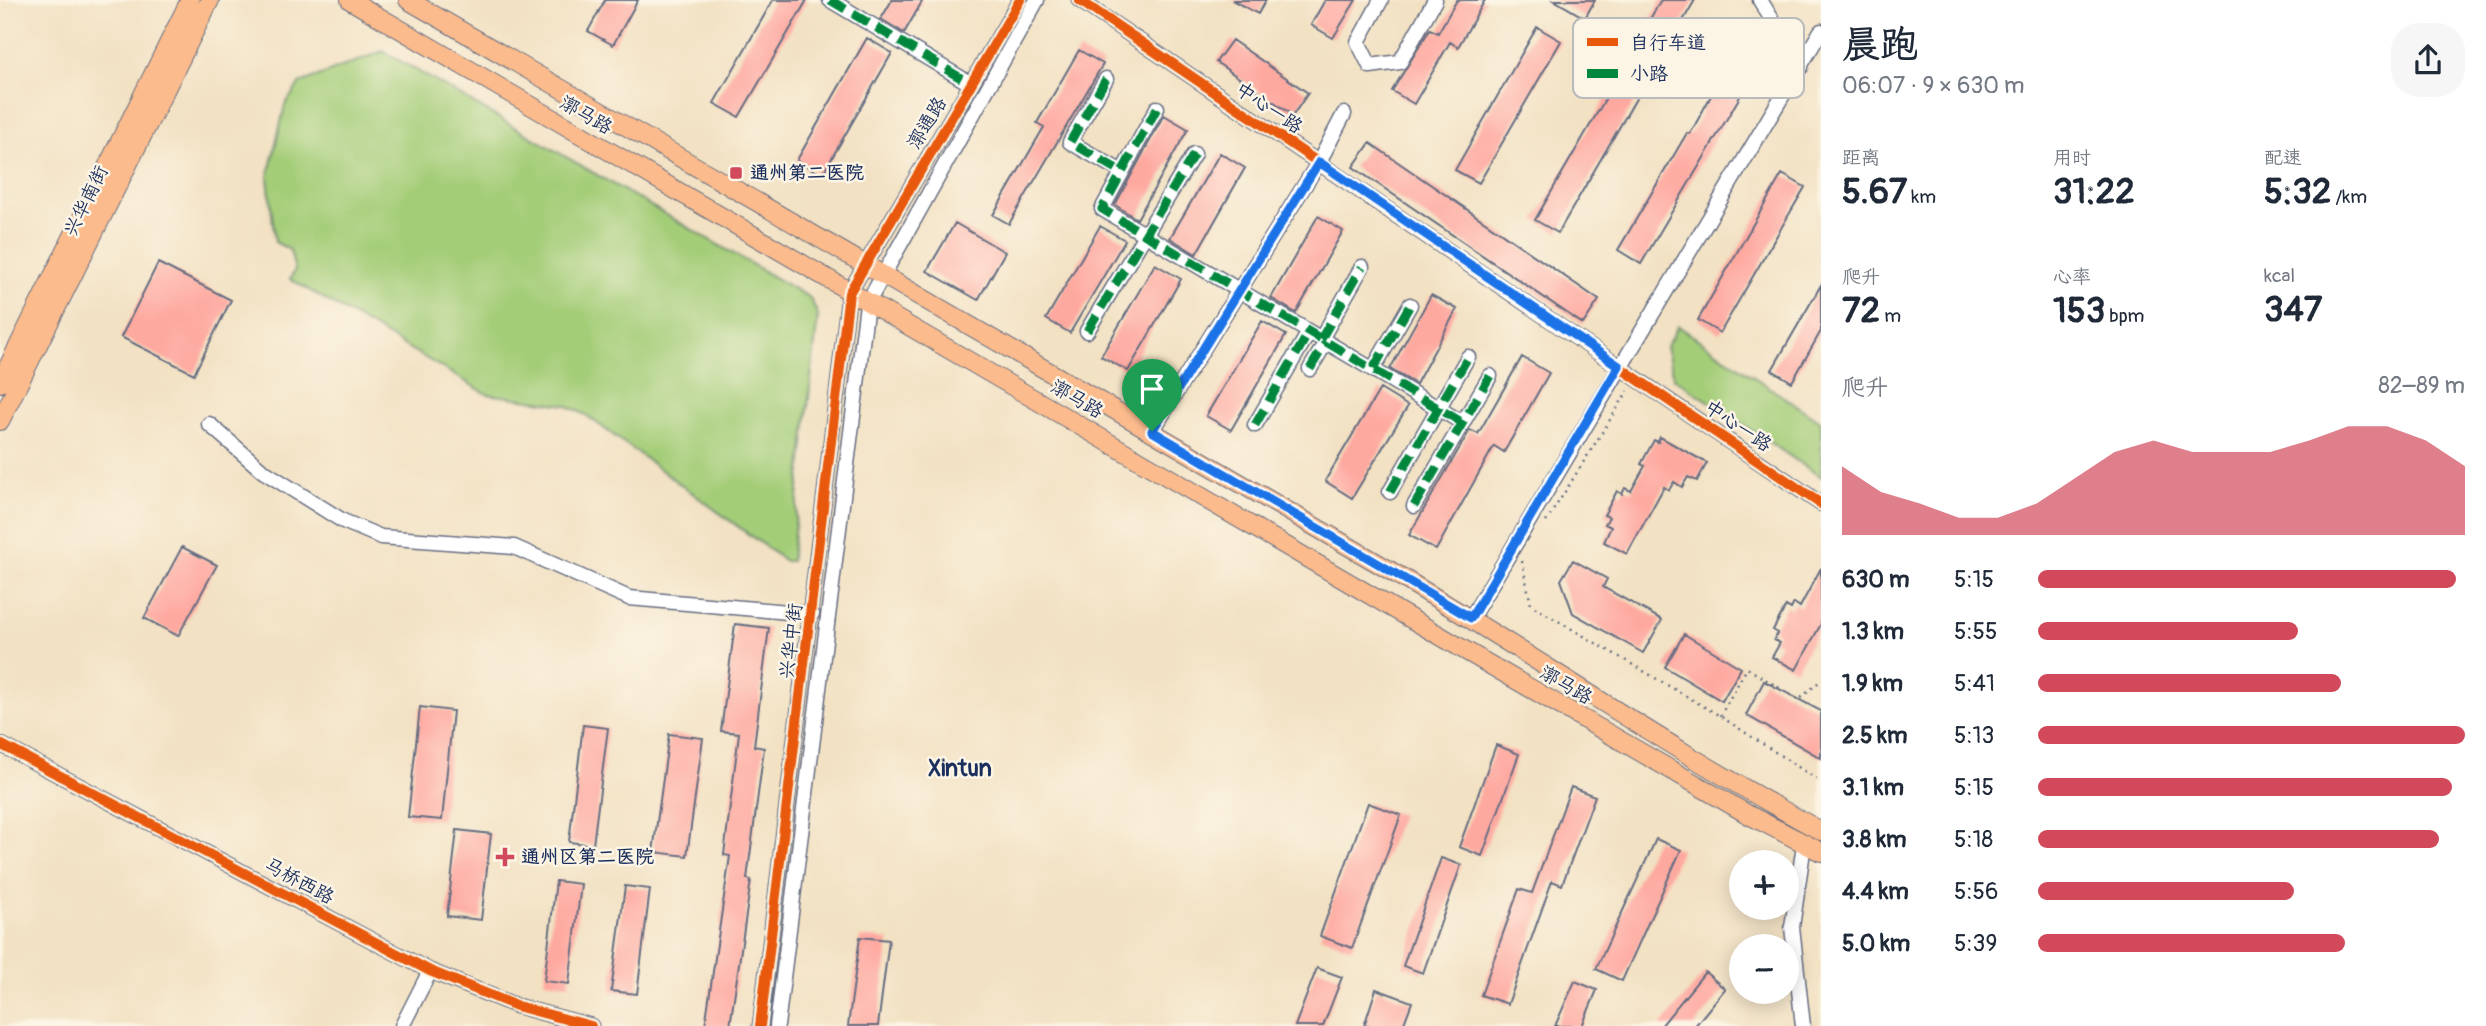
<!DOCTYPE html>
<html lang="zh">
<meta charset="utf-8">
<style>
body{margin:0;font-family:Pangolin,"LXGW WenKai TC",sans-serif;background:#f6f6f7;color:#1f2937;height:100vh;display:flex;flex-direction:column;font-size:26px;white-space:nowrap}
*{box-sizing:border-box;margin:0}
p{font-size:23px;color:#747a83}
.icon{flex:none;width:38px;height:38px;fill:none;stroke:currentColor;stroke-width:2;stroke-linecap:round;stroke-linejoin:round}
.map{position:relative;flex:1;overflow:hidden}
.drawer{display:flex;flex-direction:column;background:#fff;width:665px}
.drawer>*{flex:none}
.fabs{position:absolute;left:1729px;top:850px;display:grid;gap:14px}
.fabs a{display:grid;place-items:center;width:70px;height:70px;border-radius:50%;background:#fff;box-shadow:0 4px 18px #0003;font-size:35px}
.pin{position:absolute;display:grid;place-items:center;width:60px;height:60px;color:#fff;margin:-72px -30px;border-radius:50% 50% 50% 0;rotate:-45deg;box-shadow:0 0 7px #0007}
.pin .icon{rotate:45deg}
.round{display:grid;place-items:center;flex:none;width:74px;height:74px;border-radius:28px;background:#f6f6f7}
.overview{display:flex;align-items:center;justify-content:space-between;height:119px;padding:0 21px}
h1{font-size:38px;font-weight:700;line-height:52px}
.stats{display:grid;grid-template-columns:repeat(3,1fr);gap:10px;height:119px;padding:7px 21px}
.stats div{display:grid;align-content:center}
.stats b{font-size:35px;font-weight:700}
.stats small{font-size:19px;font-weight:400}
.stats p{font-size:19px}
.chart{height:196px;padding:14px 21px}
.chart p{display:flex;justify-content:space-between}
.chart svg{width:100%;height:126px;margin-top:7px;fill:#d1495b;opacity:.7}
ul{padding:0 21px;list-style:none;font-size:23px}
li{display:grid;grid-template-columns:112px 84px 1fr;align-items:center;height:52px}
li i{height:18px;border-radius:9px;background:#d1495b}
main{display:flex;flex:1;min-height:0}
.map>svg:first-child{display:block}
.green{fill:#a4cd78;stroke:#607e6b;stroke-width:2}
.building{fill:#fea9a0}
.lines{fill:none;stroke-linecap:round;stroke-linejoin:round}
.minor-casing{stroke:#666d81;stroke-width:17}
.major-casing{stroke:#666d81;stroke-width:20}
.path{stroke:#666d81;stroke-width:2.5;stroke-dasharray:2 5;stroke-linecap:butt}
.minor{stroke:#fff;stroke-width:14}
.major{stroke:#fbbb8c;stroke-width:18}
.quiet{stroke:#00873e;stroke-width:9;stroke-dasharray:18 9;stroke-linecap:butt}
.cycleway-casing{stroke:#fcf5e5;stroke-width:15}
.cycleway{stroke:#e8590c;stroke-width:10}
.route-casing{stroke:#fff;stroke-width:14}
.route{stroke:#1a73e8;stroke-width:9}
.poi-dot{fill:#d1495b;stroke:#fcf5e5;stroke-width:2.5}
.labels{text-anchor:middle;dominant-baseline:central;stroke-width:5;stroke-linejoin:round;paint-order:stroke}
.street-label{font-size:19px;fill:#1b2f5e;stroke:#fcf5e5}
.poi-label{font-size:19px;font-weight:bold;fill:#1b2f5e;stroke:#fcf5e5;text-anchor:start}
.quarter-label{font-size:23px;font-weight:bold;fill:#1b2f5e;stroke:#fcf5e5}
.key{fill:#fcf5e5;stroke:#b8babc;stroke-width:2}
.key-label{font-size:19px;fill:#1b2f5e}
</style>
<main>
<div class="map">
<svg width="1821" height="1026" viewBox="0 0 1821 1026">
<rect width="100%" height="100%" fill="#fcf5e5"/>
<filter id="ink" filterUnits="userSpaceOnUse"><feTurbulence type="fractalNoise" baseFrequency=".0143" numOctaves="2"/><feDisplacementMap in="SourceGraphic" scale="14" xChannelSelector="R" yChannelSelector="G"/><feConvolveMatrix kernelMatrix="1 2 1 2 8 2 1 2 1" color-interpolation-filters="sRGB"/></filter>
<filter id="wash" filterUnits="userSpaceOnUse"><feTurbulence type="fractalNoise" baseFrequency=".00686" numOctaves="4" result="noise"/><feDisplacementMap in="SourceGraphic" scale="28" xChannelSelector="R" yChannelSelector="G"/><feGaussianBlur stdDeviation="1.57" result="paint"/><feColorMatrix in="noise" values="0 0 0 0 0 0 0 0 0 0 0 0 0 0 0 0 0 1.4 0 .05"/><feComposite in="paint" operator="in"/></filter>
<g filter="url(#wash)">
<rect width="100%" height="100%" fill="#f2e1c2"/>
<path class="green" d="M 383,51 L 810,298 L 818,315 L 791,561 L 785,561 L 586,415 L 566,405 L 487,394 L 290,279 L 295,270 L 290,250 L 275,242 L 268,177 L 285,105 L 300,83 Z
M 1678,326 L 1821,422 L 1821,477 L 1674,378 L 1666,347 Z"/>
<g id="blocks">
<path class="building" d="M 605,0 L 638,0 L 613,45 L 588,31 Z
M 773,0 L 807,0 L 739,117 L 714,103 Z
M 892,0 L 923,0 L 904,33 L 881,19 Z
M 1232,0 L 1266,0 L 1258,14 Z
M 1325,0 L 1356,0 L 1333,38 L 1311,25 Z
M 1457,0 L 1485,0 L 1458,47 L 1450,42 L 1414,104 L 1392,91 L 1430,29 L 1438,33 Z
M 1554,0 L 1595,0 L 1585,18 Z
M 1661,0 L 1695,0 L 1653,72 L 1628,57 Z
M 1537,27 L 1561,41 L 1479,183 L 1455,170 Z
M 867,38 L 892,53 L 822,175 L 797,160 Z
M 1232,40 L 1308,93 L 1293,115 L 1216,62 Z
M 1740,43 L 1764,56 L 1641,264 L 1618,250 L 1687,133 L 1690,134 Z
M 1079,50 L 1103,64 L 1009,224 L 993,215 L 1044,127 L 1037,123 Z
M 1618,77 L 1641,90 L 1558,233 L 1535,220 Z
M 1164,115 L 1188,129 L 1137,219 L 1115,205 Z
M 1370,143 L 1599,300 L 1583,324 L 1353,167 Z
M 1220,153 L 1245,168 L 1196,254 L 1170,238 Z
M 1782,174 L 1805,187 L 1720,333 L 1698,320 Z
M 1318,216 L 1343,231 L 1296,313 L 1271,298 Z
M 955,223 L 1005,252 L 978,300 L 927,271 Z
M 1100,226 L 1125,240 L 1070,333 L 1046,319 Z
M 158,263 L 231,300 L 194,374 L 121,337 Z
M 1155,264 L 1181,279 L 1128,371 L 1101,356 Z
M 1821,285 L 1821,331 L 1792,382 L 1772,370 Z
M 1431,295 L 1457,309 L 1416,384 L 1390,369 Z
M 1262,321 L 1286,335 L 1231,430 L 1206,416 Z
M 1522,357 L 1549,373 L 1504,452 L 1494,446 L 1436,550 L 1409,535 L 1470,430 L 1478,434 Z
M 1380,389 L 1408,406 L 1352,498 L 1325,481 Z
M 1660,437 L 1707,463 L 1697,481 L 1688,477 L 1682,487 L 1674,482 L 1669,490 L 1664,487 L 1627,554 L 1604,542 L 1611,527 L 1605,524 L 1609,517 L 1604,515 L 1617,491 L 1622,494 L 1625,488 L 1631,491 L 1645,466 L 1641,464 L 1654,440 L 1658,442 Z
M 182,547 L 217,565 L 178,636 L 144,618 Z
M 1573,560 L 1607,579 L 1603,587 L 1662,620 L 1643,653 L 1573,613 L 1561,580 Z
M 1821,568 L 1821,624 L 1796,670 L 1772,657 L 1780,643 L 1774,640 L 1778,633 L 1773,630 L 1786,606 L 1791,609 L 1794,603 L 1800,607 Z
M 735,624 L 769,628 L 754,746 L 764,748 L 747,879 L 751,880 L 730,1026 L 705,1026 L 730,856 L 724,855 L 739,733 L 721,731 Z
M 1684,634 L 1741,668 L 1722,701 L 1665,667 Z
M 1764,681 L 1821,711 L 1821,758 L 1746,715 Z
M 420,707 L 453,711 L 442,820 L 408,817 Z
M 583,725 L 608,728 L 593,845 L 569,842 Z
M 669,734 L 703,738 L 687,856 L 653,852 Z
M 1496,745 L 1519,754 L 1482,856 L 1459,847 Z
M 1571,787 L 1595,796 L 1562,885 L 1552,881 L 1508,1004 L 1481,995 L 1519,889 L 1532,893 Z
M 1368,803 L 1401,815 L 1352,948 L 1320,936 Z
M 457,830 L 491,834 L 481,920 L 447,916 Z
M 1656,839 L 1681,850 L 1622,981 L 1596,969 Z
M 1441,858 L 1461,865 L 1423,973 L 1403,966 Z
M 556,881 L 581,884 L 569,984 L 544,981 Z
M 625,886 L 650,889 L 637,994 L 611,991 Z
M 860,937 L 889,940 L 878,1026 L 848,1026 Z
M 1317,968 L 1342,977 L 1323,1026 L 1295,1026 Z
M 1705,972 L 1725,989 L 1695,1026 L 1661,1026 Z
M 1575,981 L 1597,990 L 1582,1026 L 1555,1026 Z
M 1376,989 L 1412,1002 L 1403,1026 L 1364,1026 Z"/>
</g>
</g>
<g filter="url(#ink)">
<use href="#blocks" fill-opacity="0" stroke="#666d81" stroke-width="2"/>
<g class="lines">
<g class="minor-casing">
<path id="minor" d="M 830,0 L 971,84
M 1079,0 L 1821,504
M 1381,0 L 1358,42 L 1370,66 L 1400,62 L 1435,0
M 1760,0 L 1801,67
M 1106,79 L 1070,142 L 1122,172
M 1157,108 L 1102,209 L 1463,423
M 1087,331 L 1194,154
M 1321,339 L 1362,267
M 1310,369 L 1326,342
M 1373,369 L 1410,305
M 209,424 L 263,471 L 343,521 L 381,537 L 514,547 L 629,598 L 812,614
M 1255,425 L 1309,332
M 1152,431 L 1319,162 L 1344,114
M 1390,492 L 1468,357
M 1414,506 L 1490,376
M 1471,618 L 1821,31
M 0,744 L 430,971 L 517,1006 L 591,1026
M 402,1026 L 430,971
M 760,1026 L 849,293 L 1020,0
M 777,1026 L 867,304 L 1037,0
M 1803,1026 L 1792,927 L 1804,844"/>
</g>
<g class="major-casing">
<path id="major" d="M 350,0 L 1485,662 L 1749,815 L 1821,852
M 408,0 C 736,190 1064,379 1391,571 C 1535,656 1673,752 1821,831
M 0,383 L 190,0
M 0,421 L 210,0"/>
</g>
<path class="path" d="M 1546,522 L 1628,391
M 1522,561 L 1531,605 L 1720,716 L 1821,782
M 1720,716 L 1747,668 L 1799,700 L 1821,680"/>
<use href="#minor" class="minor"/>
<use href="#major" class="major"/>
<path class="quiet" d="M 830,0 L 971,84
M 1106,79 L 1070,142 L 1122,172
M 1157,108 L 1102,209 L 1463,423
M 1087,331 L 1194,154
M 1321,339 L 1362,267
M 1310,369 L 1326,342
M 1373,369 L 1410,305
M 1255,425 L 1309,332
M 1390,492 L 1468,357
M 1414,506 L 1490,376"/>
<g class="cycleway-casing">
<path id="cycleway" d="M 1079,0 L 1821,504
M 0,744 L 430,971 L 517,1006 L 591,1026
M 760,1026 L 849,293 L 1020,0"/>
</g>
<use href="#cycleway" class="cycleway"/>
</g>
</g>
<g class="lines" filter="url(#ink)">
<g class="route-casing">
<path id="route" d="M 1319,162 L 1619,366 L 1471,618 L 1152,431 Z"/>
</g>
<use href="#route" class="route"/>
</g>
<g class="poi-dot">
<rect x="729" y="166" width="14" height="14" rx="3.5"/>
<path d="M501.5 846.5h7v7h7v7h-7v7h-7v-7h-7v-7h7z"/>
</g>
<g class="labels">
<g class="street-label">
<text transform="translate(1269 108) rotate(34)">中心一路</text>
<text transform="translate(586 115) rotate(30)">漷马路</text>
<text transform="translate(927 123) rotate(-59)">漷通路</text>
<text transform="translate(86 201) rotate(-64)">兴华南街</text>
<text transform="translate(1077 399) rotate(30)">漷马路</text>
<text transform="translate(1738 426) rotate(34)">中心一路</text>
<text transform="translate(791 641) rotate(-83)">兴华中街</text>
<text transform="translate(1566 685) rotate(30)">漷马路</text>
<text transform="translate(299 881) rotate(28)">马桥西路</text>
</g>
<g class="poi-label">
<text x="750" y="173">通州第二医院</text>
<text x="521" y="857">通州区第二医院</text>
</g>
<g class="quarter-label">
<text x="960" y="768">Xintun</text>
</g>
</g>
<rect x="1573" y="18" width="231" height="80" rx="10" class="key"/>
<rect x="1587" y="38" width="31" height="8" fill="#e8590c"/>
<rect x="1587" y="69" width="31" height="9" fill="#00873e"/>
<g class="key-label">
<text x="1630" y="49">自行车道</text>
<text x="1630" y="80">小路</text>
</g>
</svg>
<div class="fabs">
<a>+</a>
<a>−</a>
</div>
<div class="pin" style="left:1152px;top:431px;background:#1e9e55"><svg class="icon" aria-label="arrive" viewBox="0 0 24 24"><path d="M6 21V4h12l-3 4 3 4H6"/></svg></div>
</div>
<section class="drawer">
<div class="overview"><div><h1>晨跑</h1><p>06:07 · 9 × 630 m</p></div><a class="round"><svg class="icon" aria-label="share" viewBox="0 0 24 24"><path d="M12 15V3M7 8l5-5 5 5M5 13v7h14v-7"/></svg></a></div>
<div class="stats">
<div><p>距离</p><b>5.67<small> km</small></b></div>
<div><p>用时</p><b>31:22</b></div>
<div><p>配速</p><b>5:32<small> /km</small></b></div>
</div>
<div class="stats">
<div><p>爬升</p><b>72<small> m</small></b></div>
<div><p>心率</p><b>153<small> bpm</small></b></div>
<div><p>kcal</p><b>347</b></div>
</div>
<div class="chart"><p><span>爬升</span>82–89 m</p>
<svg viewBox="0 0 160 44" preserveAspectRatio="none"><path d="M0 44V20L10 29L20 33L30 38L40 38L50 33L60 24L70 15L80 11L90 15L100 15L110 15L120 11L130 6L140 6L150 11L160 20V44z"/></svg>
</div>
<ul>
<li><b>630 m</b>5:15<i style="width:98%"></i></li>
<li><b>1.3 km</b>5:55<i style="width:61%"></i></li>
<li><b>1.9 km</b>5:41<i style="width:71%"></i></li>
<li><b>2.5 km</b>5:13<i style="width:100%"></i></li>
<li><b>3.1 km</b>5:15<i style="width:97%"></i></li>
<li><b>3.8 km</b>5:18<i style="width:94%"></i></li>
<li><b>4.4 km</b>5:56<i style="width:60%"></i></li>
<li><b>5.0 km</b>5:39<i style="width:72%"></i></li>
</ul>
</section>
</main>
